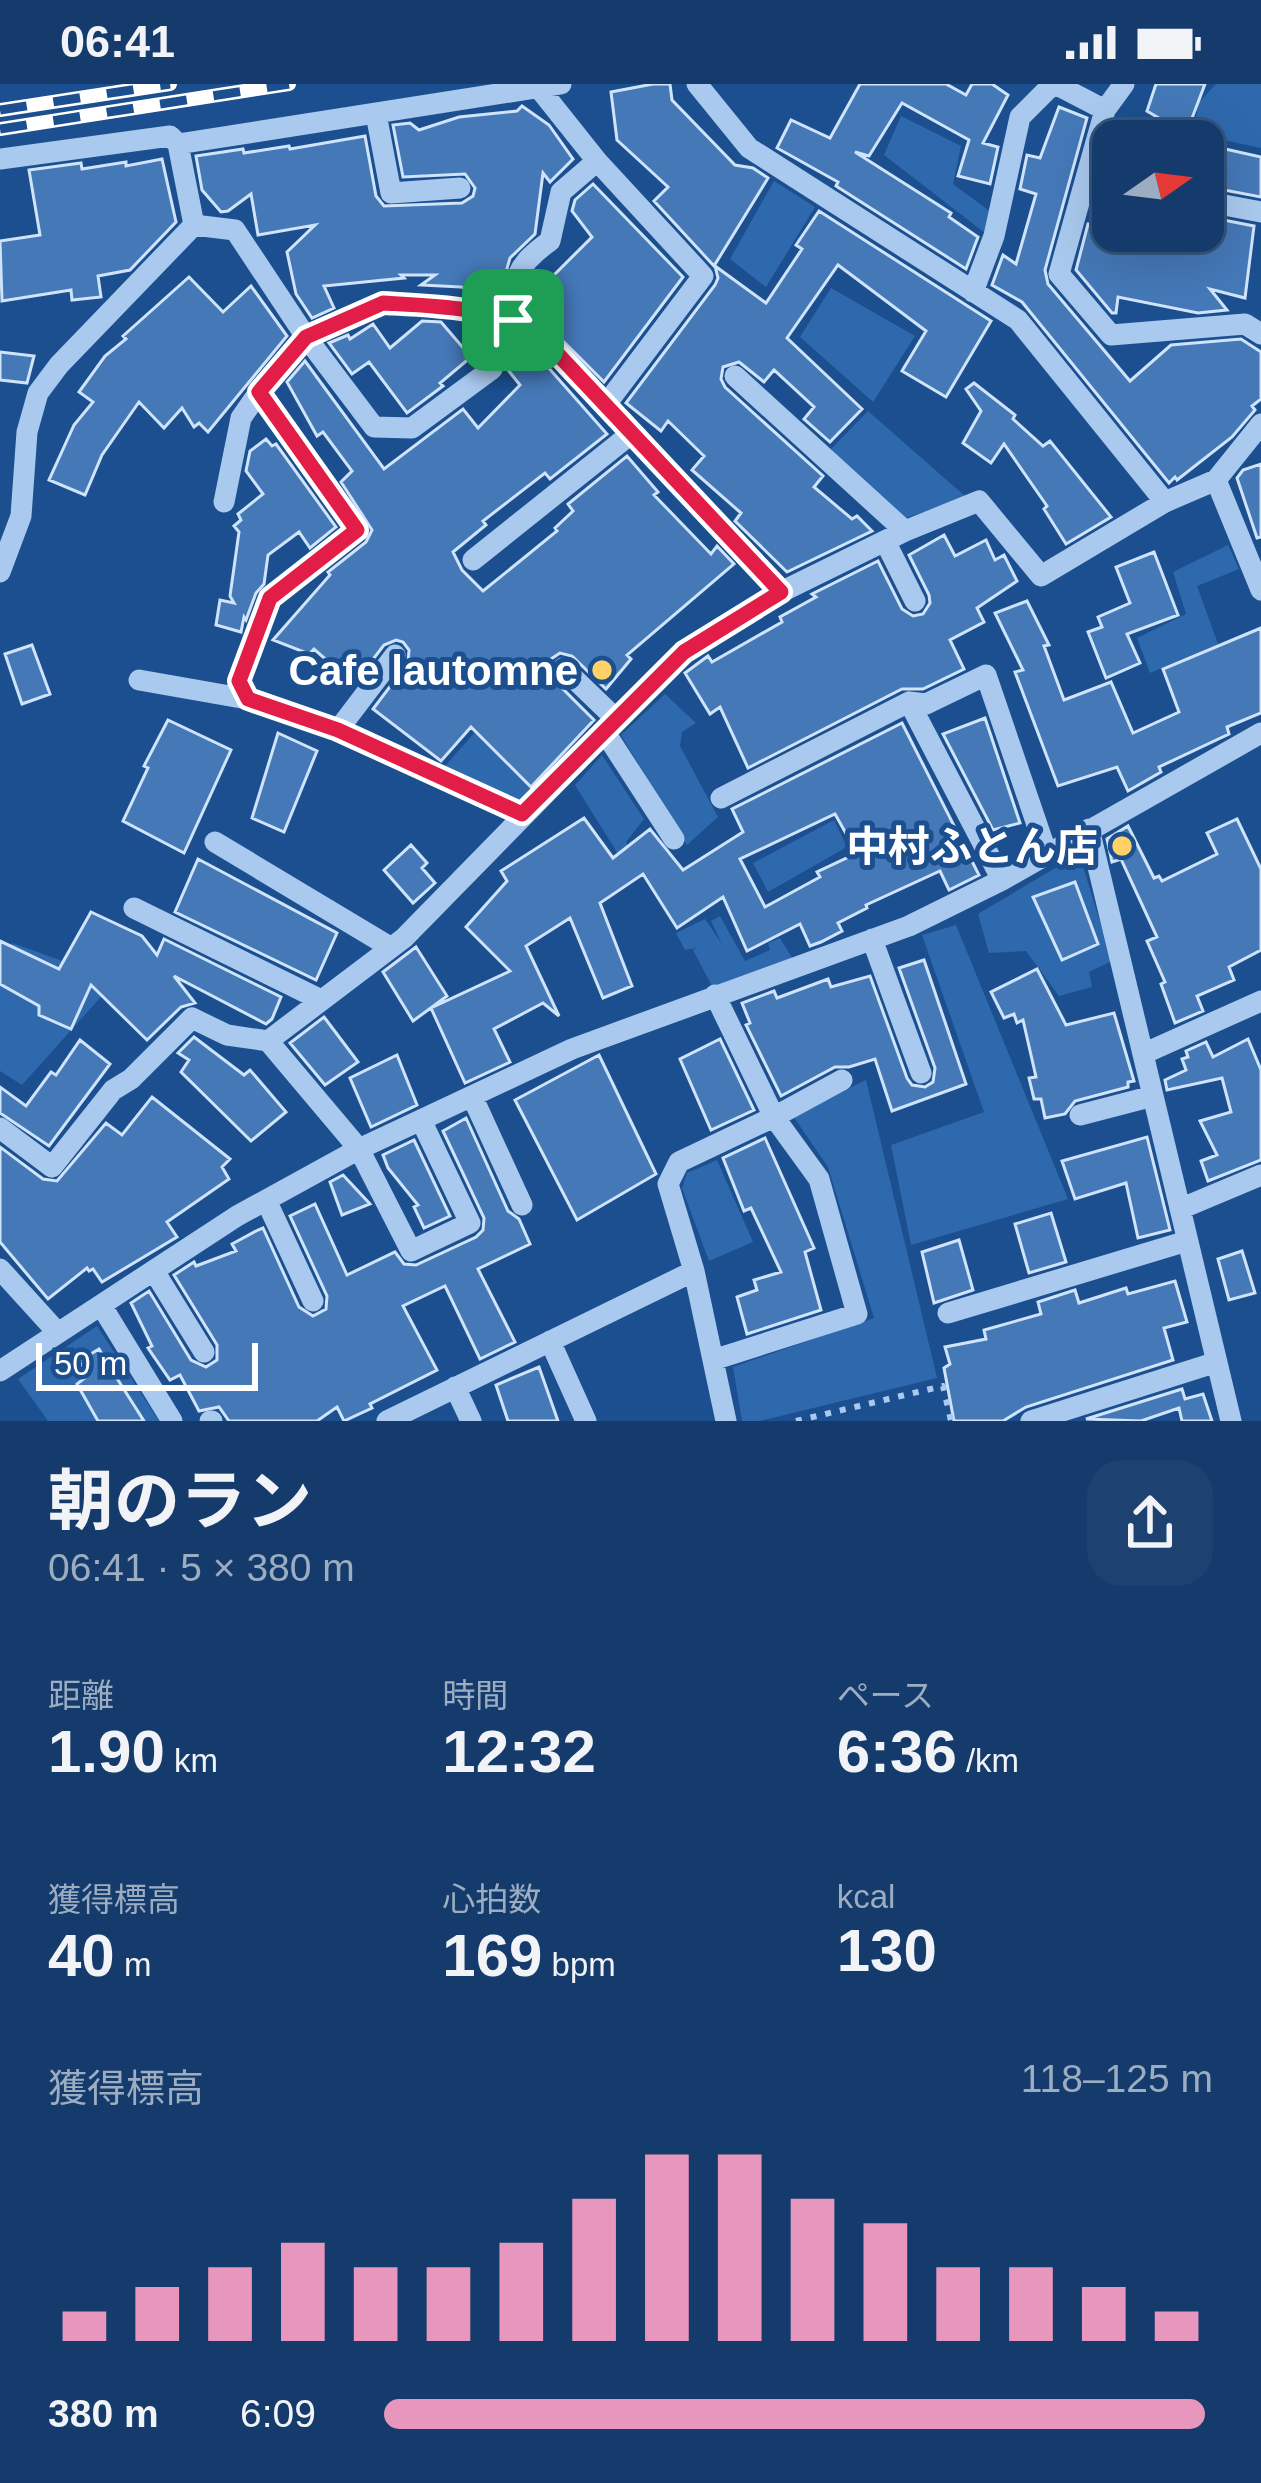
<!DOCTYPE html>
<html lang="ja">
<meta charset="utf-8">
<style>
body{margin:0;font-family:Arial,"Noto Sans JP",sans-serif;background:#1d4271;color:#f1f3f6;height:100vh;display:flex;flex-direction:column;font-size:45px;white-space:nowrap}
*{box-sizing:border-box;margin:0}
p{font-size:39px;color:#9dadc1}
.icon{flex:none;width:66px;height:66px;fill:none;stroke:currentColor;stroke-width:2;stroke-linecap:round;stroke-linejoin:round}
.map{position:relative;height:1337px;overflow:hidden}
.side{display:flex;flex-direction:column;background:#143b6b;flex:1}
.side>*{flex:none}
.needle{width:78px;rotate:76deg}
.fabs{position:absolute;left:1092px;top:36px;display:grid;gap:24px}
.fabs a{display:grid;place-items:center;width:132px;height:132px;border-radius:24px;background:#143b6b;box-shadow:0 12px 48px #0002,0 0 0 3px #33557e;font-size:60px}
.scale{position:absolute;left:36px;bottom:30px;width:222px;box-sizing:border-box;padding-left:12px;border:6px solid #fff;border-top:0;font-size:33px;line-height:42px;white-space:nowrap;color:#fff;-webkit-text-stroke:9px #1b4f8f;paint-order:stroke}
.pin{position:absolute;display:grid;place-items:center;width:102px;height:102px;color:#fff;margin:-51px;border-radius:24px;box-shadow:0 6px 18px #0006}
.round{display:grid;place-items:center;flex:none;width:126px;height:126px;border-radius:36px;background:#1d4271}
.head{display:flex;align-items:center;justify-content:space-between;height:204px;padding:0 48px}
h1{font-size:66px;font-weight:700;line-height:90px}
.stats{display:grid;grid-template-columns:repeat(3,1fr);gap:18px;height:204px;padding:12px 48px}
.stats div{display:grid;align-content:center}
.stats b{font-size:60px;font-weight:700}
.stats small{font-size:33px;font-weight:400}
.stats p{font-size:33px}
.chart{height:336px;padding:24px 48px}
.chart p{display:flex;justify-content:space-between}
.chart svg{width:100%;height:216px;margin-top:12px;stroke:#e797bd;stroke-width:6}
ul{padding:0 48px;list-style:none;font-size:39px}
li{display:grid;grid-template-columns:192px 144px 1fr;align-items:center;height:90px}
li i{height:30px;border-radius:15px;background:#e797bd}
.status{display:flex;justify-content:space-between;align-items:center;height:84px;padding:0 60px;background:#143b6b;direction:ltr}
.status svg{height:33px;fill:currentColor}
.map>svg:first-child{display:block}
.green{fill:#2e69ad}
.building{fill:#4478b7;stroke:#cfe3fa;stroke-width:3;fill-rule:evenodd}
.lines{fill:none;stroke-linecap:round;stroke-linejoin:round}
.path{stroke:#a9c9ee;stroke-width:6;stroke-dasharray:6 9;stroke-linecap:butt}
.minor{stroke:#a9c9ee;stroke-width:21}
.rail-casing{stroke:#fff;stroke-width:14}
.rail{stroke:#1b4f8f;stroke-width:9;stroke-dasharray:27;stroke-linecap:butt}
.route-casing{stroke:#fff;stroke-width:24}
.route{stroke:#e11d48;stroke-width:15}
.poi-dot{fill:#ffd166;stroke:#1b4f8f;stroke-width:4.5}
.labels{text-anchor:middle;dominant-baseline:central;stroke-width:10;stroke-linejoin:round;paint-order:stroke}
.poi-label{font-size:42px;font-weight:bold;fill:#fff;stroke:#1b4f8f;text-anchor:end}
</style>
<div class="status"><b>06:41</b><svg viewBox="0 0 49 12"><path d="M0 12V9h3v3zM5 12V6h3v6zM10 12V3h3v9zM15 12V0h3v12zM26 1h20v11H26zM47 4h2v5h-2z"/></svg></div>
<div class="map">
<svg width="1261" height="1337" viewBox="0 0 1261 1337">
<rect width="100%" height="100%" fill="#1b4f8f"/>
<path class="green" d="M 1216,0 L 1261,0 L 1261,64 L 1223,56 L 1194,44 L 1199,18 Z
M 901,32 L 961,62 L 953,100 L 991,128 L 985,149 L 884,71 Z
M 774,97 L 815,123 L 766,203 L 730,175 Z
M 831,204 L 915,252 L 873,318 L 800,253 Z
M 868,327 L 966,413 L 903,435 L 830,366 Z
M 1228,461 L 1239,485 L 1197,502 L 1218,560 L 1150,589 L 1137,554 L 1186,530 L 1173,488 Z
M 665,610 L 696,639 L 682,648 L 680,662 L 718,733 L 687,761 L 621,651 Z
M 506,613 L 570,670 L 521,723 L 445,682 Z
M 602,671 L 644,735 L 626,758 L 639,787 L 633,794 L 575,701 Z
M 834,736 L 847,763 L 768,808 L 753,779 Z
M 1067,777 L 1082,779 L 1112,877 L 1089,888 L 1092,903 L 1059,912 L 1026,867 L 989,869 L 978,830 Z
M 720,832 L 745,877 L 770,866 L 768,859 L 780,854 L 794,877 L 713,904 L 693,866 L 697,864 L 685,866 L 676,849 L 705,835 L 722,860 L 711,837 Z
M 956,841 L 1068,1115 L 911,1161 L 891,1061 L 984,1028 L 922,851 Z
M 12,859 L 116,896 L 22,1001 L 0,987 L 0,882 Z
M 866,996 L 937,1294 L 760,1337 L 742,1337 L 733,1283 L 874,1234 L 828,1083 L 793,1032 Z
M 717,1076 L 753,1158 L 709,1177 L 682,1104 L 687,1089 Z
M 97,1242 L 159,1337 L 48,1337 L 18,1295 Z"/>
<path class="building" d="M 653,0 L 670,0 L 672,16 L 735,81 L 753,84 L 768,94 L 714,182 L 654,117 L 668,103 L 617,56 L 611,8 Z
M 860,0 L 946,0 L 966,11 L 972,0 L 992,0 L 1008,11 L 983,59 L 998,63 L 990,100 L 958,92 L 969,56 L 902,19 L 869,72 L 855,68 L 951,129 L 949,133 L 978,153 L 966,185 L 836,102 L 838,98 L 777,64 L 791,36 L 830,54 Z
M 1156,0 L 1205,0 L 1186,50 L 1147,27 Z
M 522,22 L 549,41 L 573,75 L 550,98 L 543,89 L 535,150 L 510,174 L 499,212 L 461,203 L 421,201 L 435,191 L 401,191 L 404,194 L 324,202 L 334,224 L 312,234 L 296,210 L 287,168 L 315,141 L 258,151 L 251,110 L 228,127 L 221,128 L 202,106 L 196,72 L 243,65 L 244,69 L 289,62 L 290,65 L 365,52 L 376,112 L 384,122 L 462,119 L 473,112 L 475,104 L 465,90 L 403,93 L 393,41 L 410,39 L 419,46 L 459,33 L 517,27 Z
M 1059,23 L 1087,34 L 1045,186 L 1048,200 L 1130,297 L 1171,261 L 1241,255 L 1261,268 L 1261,315 L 1252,322 L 1255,326 L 1232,353 L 1177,396 L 1175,393 L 1169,399 L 1022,218 L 992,201 L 1003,171 L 1016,180 L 1036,110 L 1020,105 L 1027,71 L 1040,74 Z
M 1203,60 L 1261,73 L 1261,113 L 1203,102 Z
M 162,75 L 176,138 L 130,186 L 98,192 L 101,213 L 72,216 L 71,206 L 2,217 L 0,157 L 40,151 L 29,86 L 81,79 L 82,85 L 126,78 L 126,82 Z
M 593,100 L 683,193 L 604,298 L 528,222 L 529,216 L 592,153 L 572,127 L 575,116 Z
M 819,127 L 991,237 L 946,313 L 902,287 L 926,247 L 838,181 L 787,254 L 862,325 L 830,358 L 804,335 L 814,323 L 774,286 L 764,298 L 739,278 L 723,283 L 721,295 L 725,303 L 823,392 L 814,403 L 852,435 L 857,432 L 872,447 L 787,488 L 735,437 L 741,429 L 692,386 L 704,372 L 668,337 L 661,347 L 626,319 L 715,201 L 718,194 L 715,182 L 766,219 L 802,165 L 796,161 Z
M 1203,132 L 1254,142 L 1245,214 L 1210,205 L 1227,226 L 1198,229 L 1118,213 L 1116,229 L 1112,229 L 1076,186 L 1088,140 L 1113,143 L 1113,147 L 1203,147 Z
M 189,193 L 223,228 L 251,202 L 287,252 L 208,348 L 199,339 L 194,343 L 182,324 L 164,344 L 139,318 L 102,371 L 85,411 L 49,396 L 74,341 L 93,318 L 79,308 L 105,272 L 126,255 L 123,252 Z
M 422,237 L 441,238 L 471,273 L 440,299 L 443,302 L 407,329 L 369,278 L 352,290 L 329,259 L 348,251 L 350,255 L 373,240 L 390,264 Z
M 532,265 L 607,350 L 550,395 L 545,389 L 483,437 L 486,441 L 453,468 L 462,486 L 483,507 L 557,447 L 555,444 L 573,427 L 568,420 L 627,372 L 658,408 L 654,411 L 711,470 L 717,462 L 734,480 L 627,571 L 631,575 L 606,605 L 572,572 L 560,569 L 551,575 L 548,587 L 552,594 L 594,636 L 531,703 L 471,643 L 441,677 L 373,625 L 408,579 L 409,566 L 403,558 L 396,556 L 384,561 L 354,600 L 314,565 L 309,570 L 273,556 L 330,491 L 328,488 L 366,458 L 372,446 L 341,398 L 352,387 L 323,348 L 317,352 L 287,298 L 305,277 L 384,385 L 463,325 L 478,344 L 520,301 L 508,286 Z
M 0,268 L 34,272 L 27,299 L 0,296 Z
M 974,299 L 1015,331 L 1013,335 L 1043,362 L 1050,357 L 1111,433 L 1066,460 L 1044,425 L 1047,422 L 1004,360 L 991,379 L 963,359 L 981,327 L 966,305 Z
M 266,355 L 272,362 L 276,360 L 336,443 L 310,464 L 299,448 L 268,471 L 264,500 L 256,509 L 246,536 L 244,533 L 241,548 L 216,541 L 220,516 L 234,519 L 230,512 L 239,448 L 234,442 L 241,436 L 238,430 L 263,410 L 246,387 L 250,367 Z
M 1261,380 L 1261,453 L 1257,454 L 1237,394 L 1243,386 Z
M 944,451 L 955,472 L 986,456 L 995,476 L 1004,471 L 1017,497 L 977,524 L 984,538 L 950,556 L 964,585 L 923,605 L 902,605 L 748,684 L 720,623 L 710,630 L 685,589 L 708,572 L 712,578 L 782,538 L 780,533 L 816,513 L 812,510 L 878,477 L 902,525 L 913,532 L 923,530 L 930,519 L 929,511 L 909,471 Z
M 1154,468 L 1178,531 L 1127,550 L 1140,579 L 1106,594 L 1088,548 L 1102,543 L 1098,533 L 1130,519 L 1116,483 Z
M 1027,517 L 1049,561 L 1044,562 L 1064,616 L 1111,598 L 1133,649 L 1179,628 L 1163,585 L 1261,544 L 1261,629 L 1227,643 L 1229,650 L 1159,683 L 1161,688 L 1128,707 L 1117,683 L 1058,702 L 1015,588 L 1023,586 L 995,529 Z
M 32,561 L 50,610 L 22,620 L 5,570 Z
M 985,634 L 1020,739 L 993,746 L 943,650 Z
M 168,636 L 231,666 L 184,769 L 123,737 L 148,684 L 144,682 Z
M 902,639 L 979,791 L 949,806 L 940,787 L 866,821 L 867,824 L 838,839 L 842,847 L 821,858 L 810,862 L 800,840 L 747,867 L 723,813 L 677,844 L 643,790 L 600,819 L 632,902 L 603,914 L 570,834 L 526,862 L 559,932 L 543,919 L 494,945 L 510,978 L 465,999 L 431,924 L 510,887 L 466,843 L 507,797 L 501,787 L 584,734 L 613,774 L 650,745 L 683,786 L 743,748 L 732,725 ZM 835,730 L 857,769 L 817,788 L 820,793 L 765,823 L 740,775 Z
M 278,649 L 317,667 L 284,748 L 252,734 Z
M 1237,735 L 1261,785 L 1261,866 L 1229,883 L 1234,896 L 1197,912 L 1203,927 L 1175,939 L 1161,900 L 1165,898 L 1147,857 L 1157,853 L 1121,775 L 1112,778 L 1107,755 L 1128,742 L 1154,794 L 1159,792 L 1162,797 L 1217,770 L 1207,749 Z
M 411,761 L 427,779 L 422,784 L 435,799 L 413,819 L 384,786 Z
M 198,775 L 337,849 L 316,896 L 175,828 Z
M 1075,798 L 1098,860 L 1062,876 L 1033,813 Z
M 91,828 L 142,852 L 157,871 L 164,855 L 281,913 L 272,935 L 266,940 L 174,892 L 195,919 L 181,923 L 147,956 L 91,901 L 71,945 L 39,931 L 39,922 L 0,900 L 0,857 L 59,885 Z
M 416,863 L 447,912 L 413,937 L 383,888 Z
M 924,876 L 966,1000 L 892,1027 L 875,975 L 849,983 L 835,983 L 781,1012 L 746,941 L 750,939 L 742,919 L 774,907 L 777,914 L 828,895 L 831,903 L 870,892 L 907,994 L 912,1001 L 925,1003 L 933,998 L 935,984 L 899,884 Z
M 1037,885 L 1066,941 L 1114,929 L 1134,997 L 1128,998 L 1128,1003 L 1075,1017 L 1065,1030 L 1045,1034 L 1041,1015 L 1034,1015 L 1029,994 L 1036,993 L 1023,936 L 1017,939 L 1014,930 L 1004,934 L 991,908 Z
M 324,933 L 358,978 L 325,1001 L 290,959 Z
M 194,953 L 244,991 L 250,986 L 286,1028 L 251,1057 L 181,988 L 189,976 L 178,969 Z
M 720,955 L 754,1026 L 711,1046 L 680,975 Z
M 1248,955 L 1261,986 L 1261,1076 L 1208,1097 L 1201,1077 L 1217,1071 L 1200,1037 L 1231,1028 L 1222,994 L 1167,1006 L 1165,996 L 1186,986 L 1182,975 L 1188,973 L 1186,967 L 1206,958 L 1213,973 Z
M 80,956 L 110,980 L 49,1062 L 0,1029 L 0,1003 L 26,1022 L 51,988 L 56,991 Z
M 397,971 L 417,1021 L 371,1043 L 350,994 Z
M 599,971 L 656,1090 L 577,1136 L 515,1016 Z
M 152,1013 L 230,1075 L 222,1083 L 229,1095 L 167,1138 L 177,1153 L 102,1198 L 93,1185 L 89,1187 L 87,1184 L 48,1215 L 0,1158 L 0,1063 L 43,1095 L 57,1097 L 106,1039 L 122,1051 Z
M 466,1034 L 508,1127 L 519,1135 L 530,1160 L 478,1185 L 515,1258 L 480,1275 L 445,1202 L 403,1222 L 437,1286 L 370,1320 L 372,1324 L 344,1337 L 337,1323 L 317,1337 L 229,1337 L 219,1323 L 199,1327 L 180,1291 L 170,1296 L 148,1264 L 152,1262 L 131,1219 L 149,1207 L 191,1276 L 206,1283 L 217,1276 L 217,1261 L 174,1191 L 194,1178 L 196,1182 L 236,1167 L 232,1160 L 258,1146 L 263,1144 L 299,1223 L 313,1232 L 326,1225 L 327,1212 L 290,1132 L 315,1120 L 347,1191 L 395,1168 L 404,1180 L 416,1181 L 476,1153 L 483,1146 L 484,1134 L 443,1047 Z
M 1147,1053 L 1170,1146 L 1138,1154 L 1126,1099 L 1075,1115 L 1062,1077 Z
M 765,1054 L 814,1164 L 805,1168 L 821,1226 L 747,1250 L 737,1213 L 757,1206 L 754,1196 L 781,1188 L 751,1124 L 744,1127 L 723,1074 Z
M 414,1056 L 450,1132 L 424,1144 L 414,1123 L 418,1121 L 388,1084 L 383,1071 Z
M 343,1091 L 370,1120 L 342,1131 L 330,1098 Z
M 1051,1129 L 1066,1178 L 1029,1189 L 1015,1140 Z
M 959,1156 L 973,1206 L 934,1219 L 922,1168 Z
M 1242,1167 L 1255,1209 L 1229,1216 L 1218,1175 Z
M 1175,1197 L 1187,1238 L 1164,1244 L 1173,1276 L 1026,1323 L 1003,1337 L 954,1337 L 944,1284 L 950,1280 L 945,1263 L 986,1255 L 984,1246 L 1041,1230 L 1038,1218 L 1075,1206 L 1079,1219 L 1126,1204 L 1128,1210 Z
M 99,1265 L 118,1296 L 144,1337 L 98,1337 L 77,1300 L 87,1292 L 79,1277 Z
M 539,1283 L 558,1337 L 508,1337 L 496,1301 Z
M 1182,1305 L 1185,1315 L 1203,1310 L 1212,1337 L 1182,1337 L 1179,1324 L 1141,1337 L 1086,1335 Z"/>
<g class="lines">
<path class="path" d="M 796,1337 L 943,1302 L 951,1337"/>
<path class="minor" d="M 697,0 L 749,64 L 1018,236 L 1165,418
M 1055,0 L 1105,26
M 1124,0 L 1105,26 L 1059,190 L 1111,251 L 1245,240 L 1261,250
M 538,3 L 597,77 L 703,192 L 607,319
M 376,30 L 391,109 L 460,104
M 178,60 L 194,141
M 0,75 L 170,52 L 178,60 L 561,0
M 1203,117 L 1261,128
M 194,141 L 235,146 L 306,253 L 374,343 L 412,344 L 492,285 L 513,235 L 537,248 L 781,508
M 973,208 L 994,152 L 1020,33 L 1053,0
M 735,292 L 905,447
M 1216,396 L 1261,506
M 224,418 L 241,334 L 259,308
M 885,457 L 915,517
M 473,476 L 632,349
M 0,488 L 21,432 L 27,348 L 38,309 L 59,281 L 194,141
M 563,584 L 616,635
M 139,596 L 247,615
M 909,618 L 1002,796
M 338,646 L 395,571
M 604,647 L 674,755
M 721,714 L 909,618 L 926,620 L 986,591 L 1047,770
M 522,730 L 338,646 L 247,615 L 239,597 L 270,514 L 357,446 L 259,308 L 306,253 L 383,219 L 469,225 L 513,235 C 514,193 515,182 550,157 L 561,108 L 597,77
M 1089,745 L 1231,1337
M 215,758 L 390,863
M 134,824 L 319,915
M 872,855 L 921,989
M 715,911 L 774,1033 L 679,1078 L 668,1100 L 694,1187 L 726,1337
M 1143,970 L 1261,917
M 472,1012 L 522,1121
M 1080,1031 L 1153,1012
M 421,1036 L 470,1139 L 411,1167 L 359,1065 L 268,957 L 404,854 L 684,568 L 781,508 L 905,447 L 979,417 L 1041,492 L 1165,418 L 1216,396 L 1261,340
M 0,1044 L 52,1083 L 113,1006 L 131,995 L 192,934 L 227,951 L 268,957
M 266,1116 L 313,1217
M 1180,1125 L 1261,1091
M 0,1185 L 58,1249
M 154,1187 L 204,1268
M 101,1221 L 172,1337
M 948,1229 L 1187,1157
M 550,1257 L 586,1337
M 713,1276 L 857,1230 L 819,1095 L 774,1033 L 842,996
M 0,1287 L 237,1132 L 359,1065 L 572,965 L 909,842 L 1002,796 L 1261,649
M 455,1303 L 471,1337
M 210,1337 L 212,1337
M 387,1337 L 694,1187
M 1031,1337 L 1217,1278"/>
<g class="rail-casing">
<path id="rail" d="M 0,26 L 170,0
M 0,45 L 289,0"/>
</g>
<use href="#rail" class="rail"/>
</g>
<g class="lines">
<g class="route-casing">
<path id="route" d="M 383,219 C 437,222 489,223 537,248 L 781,508 L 684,568 L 522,730 L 338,646 L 248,615 L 239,597 L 270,514 L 357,446 L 259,308 L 306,253 Z"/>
</g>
<use href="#route" class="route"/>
</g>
<g class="poi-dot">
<circle cx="602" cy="586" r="12"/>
<circle cx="1122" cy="762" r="12"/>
</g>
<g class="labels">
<g class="poi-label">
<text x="578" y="586">Cafe lautomne</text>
<text x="1098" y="762">中村ふとん店</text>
</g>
</g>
</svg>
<div class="fabs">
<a><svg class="needle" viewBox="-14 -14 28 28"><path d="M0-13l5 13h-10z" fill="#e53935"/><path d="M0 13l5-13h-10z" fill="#9dadc1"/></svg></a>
</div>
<div class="scale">50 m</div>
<div class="pin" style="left:513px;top:236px;background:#1e9e55"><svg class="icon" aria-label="arrive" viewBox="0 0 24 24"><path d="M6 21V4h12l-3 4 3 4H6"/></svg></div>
</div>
<section class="side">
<div class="head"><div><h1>朝のラン</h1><p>06:41 · 5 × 380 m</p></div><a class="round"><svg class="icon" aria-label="share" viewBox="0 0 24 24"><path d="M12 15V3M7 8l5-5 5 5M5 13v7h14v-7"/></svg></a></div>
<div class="stats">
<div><p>距離</p><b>1.90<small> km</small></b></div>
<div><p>時間</p><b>12:32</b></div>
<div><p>ペース</p><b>6:36<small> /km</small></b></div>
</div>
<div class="stats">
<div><p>獲得標高</p><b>40<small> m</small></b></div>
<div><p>心拍数</p><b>169<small> bpm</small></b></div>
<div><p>kcal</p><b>130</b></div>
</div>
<div class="chart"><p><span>獲得標高</span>118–125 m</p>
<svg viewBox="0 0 160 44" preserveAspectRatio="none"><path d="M5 44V38M15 44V33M25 44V29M35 44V24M45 44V29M55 44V29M65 44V24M75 44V15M85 44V6M95 44V6M105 44V15M115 44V20M125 44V29M135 44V29M145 44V33M155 44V38"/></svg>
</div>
<ul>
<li><b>380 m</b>6:09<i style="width:99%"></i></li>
</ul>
</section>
